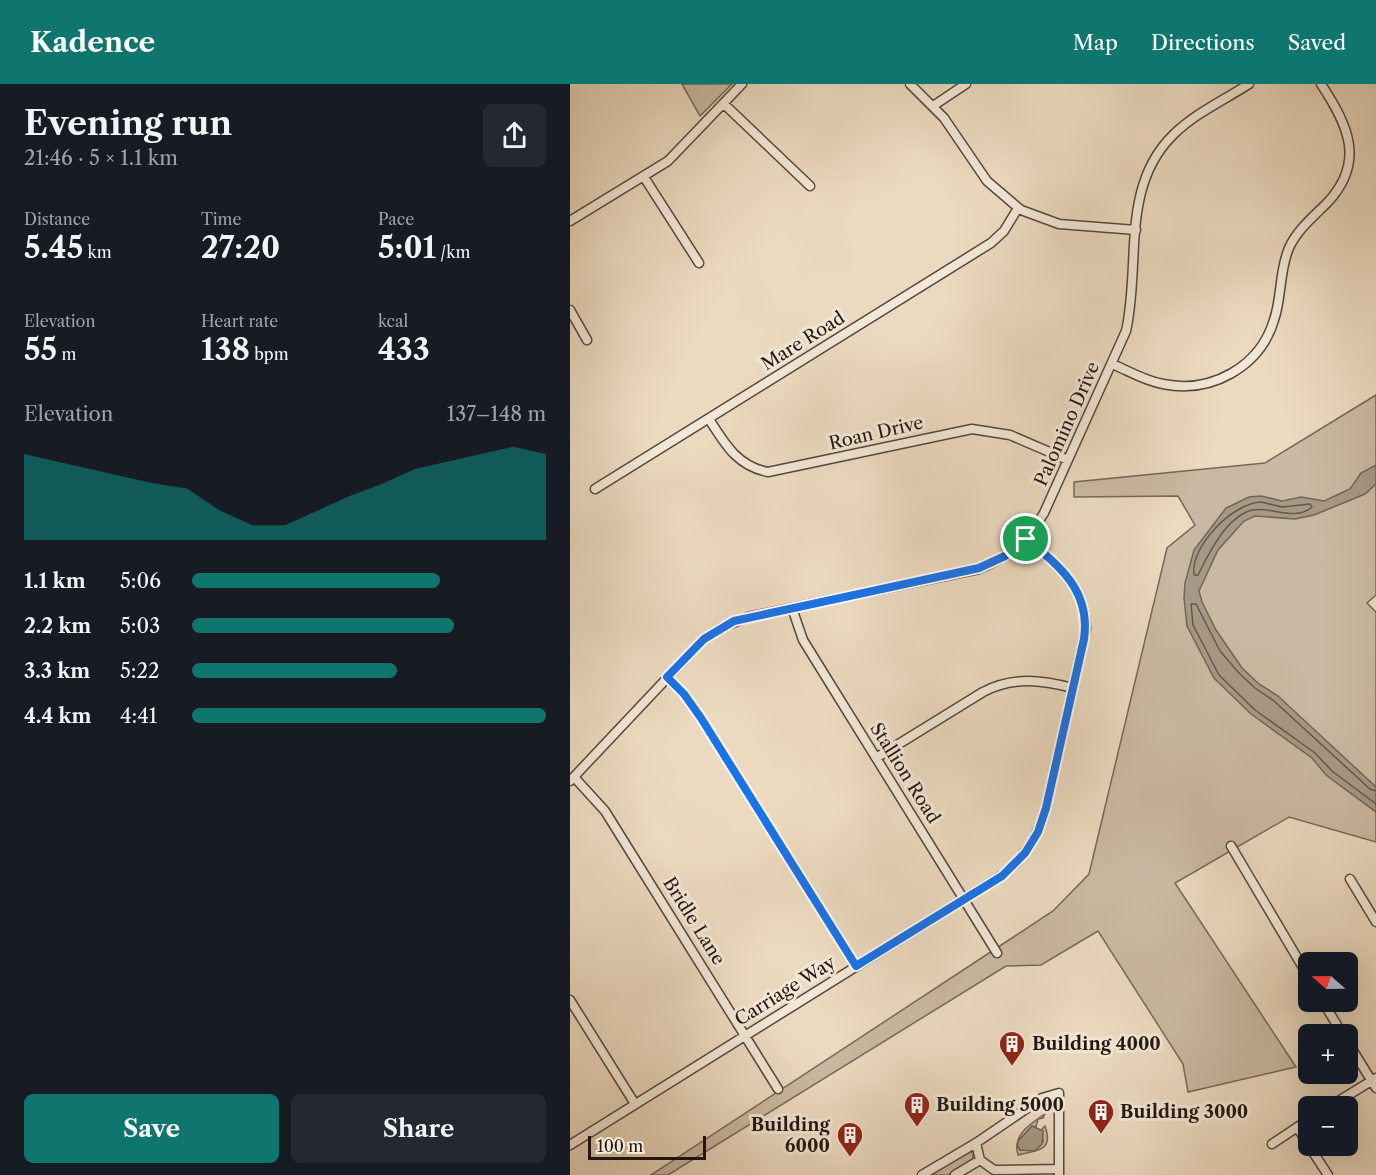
<!DOCTYPE html>
<meta charset="utf-8">
<style>
body{margin:0;font-family:"Libre Caslon Text",serif;background:#242831;color:#f1f3f6;height:100vh;display:flex;flex-direction:column;font-size:22px;white-space:nowrap}
*{box-sizing:border-box;margin:0}
p{font-size:20px;color:#9ea1a6}
.icon{flex:none;width:33px;height:33px;fill:none;stroke:currentColor;stroke-width:2;stroke-linecap:round;stroke-linejoin:round}
.map{position:relative;flex:1;overflow:hidden}
.drawer{display:flex;flex-direction:column;background:#171b24;width:570px}
.drawer>*{flex:none}
.needle{width:39px;rotate:290deg}
.controls{position:absolute;left:728px;top:868px;display:grid;gap:12px}
.controls a{display:grid;place-items:center;width:60px;height:60px;border-radius:9px;background:#171b24;box-shadow:0 6px 24px #0002;font-size:30px}
.scale{position:absolute;left:18px;bottom:15px;width:118px;box-sizing:border-box;padding-left:6px;border:3px solid #221712;border-top:0;font-size:16px;line-height:21px;white-space:nowrap;color:#221712;-webkit-text-stroke:4px #f3e7d6;paint-order:stroke}
.pin{position:absolute;display:grid;place-items:center;width:51px;height:51px;color:#fff;margin:-26px;border:3px solid #fff;border-radius:50%;box-shadow:0 2px 6px #0007}
.round{display:grid;place-items:center;flex:none;width:63px;height:63px;border-radius:9px;background:#242831}
.overview{display:flex;align-items:center;justify-content:space-between;height:102px;padding:0 24px}
h1{font-size:33px;font-weight:700;line-height:45px}
.figures{display:grid;grid-template-columns:repeat(3,1fr);gap:9px;height:102px;padding:6px 24px}
.figures div{display:grid;align-content:center}
.figures b{font-size:30px;font-weight:700}
.figures small{font-size:16px;font-weight:400}
.figures p{font-size:16px}
.chart{height:168px;padding:12px 24px}
.chart p{display:flex;justify-content:space-between}
.chart svg{width:100%;height:108px;margin-top:6px;fill:#0f766e;opacity:.7}
.button{display:flex;gap:12px;margin-top:auto;padding:12px 24px}
.button a{flex:1;height:69px;border-radius:9px;background:#0f766e;color:#fff;font-size:24px;font-weight:700;line-height:69px;text-align:center}
.button a+a{background:#242831;color:#f1f3f6}
ul{padding:0 24px;list-style:none;font-size:20px}
li{display:grid;grid-template-columns:96px 72px 1fr;align-items:center;height:45px}
li i{height:15px;border-radius:8px;background:#0f766e}
header{display:flex;align-items:center;gap:36px;box-sizing:border-box;height:84px;padding:0 30px;background:#0f766e;color:#fff}
header strong{font-size:28px}
nav{display:flex;gap:33px;margin-inline-start:auto;font-size:21px}
main{display:flex;flex:1;min-height:0}
.map>svg:first-child{display:block}
.green{fill:#cab9a2;stroke:#76685a;stroke-width:1.5}
.water{fill:#a79885;stroke:#726457;stroke-width:1.5}
.lines{fill:none;stroke-linecap:round;stroke-linejoin:round}
.shore{stroke:#64584c;stroke-width:1.5}
.minor-casing{stroke:#54483e;stroke-width:11}
.minor{stroke:#f3e7d6;stroke-width:8}
.route-casing{stroke:#fff;stroke-width:12}
.route{stroke:#1a73e8;stroke-width:8}
.labels{text-anchor:middle;dominant-baseline:central;stroke-width:6;stroke-linejoin:round;paint-order:stroke}
.street-label{font-size:18px;fill:#221712;stroke:#f3e7d6}
.poi-label{font-size:18px;font-weight:bold;fill:#221712;stroke:#f3e7d6;text-anchor:start}
</style>
<header>
<strong>Kadence</strong>
<nav><a>Map</a><a>Directions</a><a>Saved</a></nav>
</header>
<main>
<section class="drawer">
<div class="overview"><div><h1>Evening run</h1><p>21:46 · 5 × 1.1 km</p></div><a class="round"><svg class="icon" aria-label="share" viewBox="0 0 24 24"><path d="M12 15V3M7 8l5-5 5 5M5 13v7h14v-7"/></svg></a></div>
<div class="figures">
<div><p>Distance</p><b>5.45<small> km</small></b></div>
<div><p>Time</p><b>27:20</b></div>
<div><p>Pace</p><b>5:01<small> /km</small></b></div>
</div>
<div class="figures">
<div><p>Elevation</p><b>55<small> m</small></b></div>
<div><p>Heart rate</p><b>138<small> bpm</small></b></div>
<div><p>kcal</p><b>433</b></div>
</div>
<div class="chart"><p><span>Elevation</span>137–148 m</p>
<svg viewBox="0 0 160 44" preserveAspectRatio="none"><path d="M0 44V9L10 12L20 15L30 18L40 21L50 23L60 32L70 38L80 38L90 32L100 26L110 21L120 15L130 12L140 9L150 6L160 9V44z"/></svg>
</div>
<ul>
<li><b>1.1 km</b>5:06<i style="width:70%"></i></li>
<li><b>2.2 km</b>5:03<i style="width:74%"></i></li>
<li><b>3.3 km</b>5:22<i style="width:58%"></i></li>
<li><b>4.4 km</b>4:41<i style="width:100%"></i></li>
</ul>
<div class="button"><a>Save</a><a>Share</a></div>
</section>
<div class="map">
<svg width="806" height="1091" viewBox="0 0 806 1091">
<rect width="100%" height="100%" fill="#ecdac0"/>
<filter id="stains"><feTurbulence type="fractalNoise" baseFrequency=".00333" numOctaves="4"/><feColorMatrix values="0 0 0 0 .2 0 0 0 0 .09 0 0 0 0 .02 0 0 0 .5 -.17"/></filter>
<radialGradient id="worn" r=".72"><stop offset=".6" stop-color="#630" stop-opacity="0"/><stop offset="1" stop-color="#630" stop-opacity=".3"/></radialGradient>
<path class="green" d="M 112,0 L 162,0 L 130,32 Z
M 806,311 L 806,511 L 797,519 L 806,528 L 806,758 L 719,733 L 605,799 L 726,983 L 618,1008 L 613,980 L 528,847 L 471,881 L 436,882 L 98,1091 L 81,1091 L 483,827 L 519,790 L 597,464 L 625,441 L 608,412 L 504,413 L 504,398 L 695,379 Z
M 475,1030 L 473,1034 L 468,1035 L 466,1043 L 462,1042 L 449,1056 L 447,1061 L 450,1066 L 462,1066 L 473,1058 L 472,1045 L 475,1042 C 485,1069 464,1066 448,1071 C 442,1051 460,1040 475,1030 Z
M 400,1067 L 403,1070 L 403,1076 L 378,1091 L 358,1091 Z"/>
<path class="water" d="M 806,381 L 806,400 L 795,410 L 744,431 L 725,435 L 685,432 L 674,437 L 648,466 L 629,507 L 632,518 L 646,546 L 672,584 L 689,600 L 708,612 L 806,703 L 806,728 L 756,691 L 742,674 L 681,630 L 644,594 L 617,542 L 614,514 L 615,499 L 624,466 L 656,424 L 679,413 L 691,412 L 712,417 L 731,413 L 754,417 L 780,405 L 791,389 Z
M 462,1042 L 473,1047 L 472,1060 L 465,1067 L 450,1066 L 447,1061 L 449,1056 Z"/>
<g class="lines">
<path class="shore" d="M 691,418 L 712,423 L 740,420 L 742,423 C 725,438 701,422 682,426 C 656,433 639,469 628,491 L 624,491 C 620,462 663,419 691,418 Z
M 806,707 L 800,705 L 704,617 L 685,604 L 668,588 L 650,567 L 626,520 L 621,520 L 623,541 L 649,591 L 685,626 L 745,669 L 762,687 L 806,720"/>
<g class="minor-casing">
<path id="minor" d="M 340,0 L 374,34 L 417,97 L 451,126 L 489,140 L 566,146
M 154,20 L 240,102
M 363,22 L 396,0
M 74,93 L 129,179
M 0,137 L 98,77 L 172,0
M 0,226 L 17,256
M 542,280 C 559,287 575,297 593,300 C 641,310 690,283 704,236 C 712,213 709,187 719,164 C 727,146 743,133 757,119 C 796,78 778,41 751,0
M 139,335 C 155,360 167,382 198,388 L 402,345 L 440,351 L 498,376
M 25,405 L 421,159 L 434,147 L 448,124
M 222,524 L 233,556 L 427,869
M 97,593 L 114,610 L 131,634 L 286,882
M 306,674 L 413,608 C 443,592 472,596 503,604
M 4,693 L 35,727 L 208,1005
M 0,697 L 134,555 L 151,544 L 178,533 L 409,485 C 439,473 458,456 474,429 L 556,247 C 571,181 550,103 603,51 C 624,30 654,16 679,0
M 661,762 L 738,892
M 780,795 L 806,838
M 0,916 L 65,1020
M 753,918 L 773,951
M 777,957 L 806,1004
M 759,1023 L 806,994
M 727,1043 L 738,1060
M 406,1059 L 410,1076 L 424,1086 L 489,1085
M 702,1060 L 738,1036
M 0,1061 L 425,796 C 451,779 468,754 476,724 L 516,545 C 515,502 487,480 456,455
M 739,1062 L 758,1091
M 352,1091 L 406,1059 L 472,1014 L 489,1009 L 489,1091
M 385,1091 L 410,1076"/>
</g>
<use href="#minor" class="minor"/>
</g>
<g class="lines">
<g class="route-casing">
<path id="route" d="M 456,455 C 490,482 521,507 514,555 L 476,724 L 468,748 L 455,769 L 432,792 L 286,882 L 131,634 L 114,610 L 97,593 L 134,555 L 164,537 L 409,484 L 435,472 Z"/>
</g>
<use href="#route" class="route"/>
</g>
<defs>
<g id="building-pin" transform="scale(1.35)"><path d="M0 17L-7.5 6A9.5 9.5 0 1 1 7.5 6Z" fill="#8f2418" stroke="#f3e7d6"/><path d="M-4-6H4V6H1V3H-1V6H-4ZM-2.5-4.3h1.7v1.8h-1.7ZM.8-4.3h1.7v1.8H.8ZM-2.5-1h1.7V.8h-1.7ZM.8-1h1.7V.8H.8Z" fill="#fff"/></g>
</defs>
<g fill-rule="evenodd">
<use href="#building-pin" x="442" y="960"/>
<use href="#building-pin" x="347" y="1021"/>
<use href="#building-pin" x="531" y="1028"/>
<use href="#building-pin" x="280" y="1051"/>
</g>
<g class="labels">
<g class="street-label">
<text transform="translate(233 257) rotate(-32)">Mare Road</text>
<text transform="translate(497 340) rotate(-66)">Palomino Drive</text>
<text transform="translate(306 349) rotate(-13)">Roan Drive</text>
<text transform="translate(335 689) rotate(58)">Stallion Road</text>
<text transform="translate(124 837) rotate(58)">Bridle Lane</text>
<text transform="translate(215 907) rotate(-32)">Carriage Way</text>
</g>
<g class="poi-label">
<text x="462" y="960">Building 4000</text>
<text x="366" y="1021">Building 5000</text>
<text x="550" y="1028">Building 3000</text>
<text x="260" y="1041" text-anchor="end">Building<tspan x="260" dy="21">6000</tspan></text>
</g>
</g>
<rect width="100%" height="100%" filter="url(#stains)"/>
<rect width="100%" height="100%" fill="url(#worn)"/>
</svg>
<div class="controls">
<a><svg class="needle" viewBox="-14 -14 28 28"><path d="M0-13l5 13h-10z" fill="#e53935"/><path d="M0 13l5-13h-10z" fill="#9ea1a6"/></svg></a>
<a>+</a>
<a>−</a>
</div>
<div class="scale">100 m</div>
<div class="pin" style="left:456px;top:455px;background:#1e9e55"><svg class="icon" aria-label="arrive" viewBox="0 0 24 24"><path d="M6 21V4h12l-3 4 3 4H6"/></svg></div>
</div>
</main>
